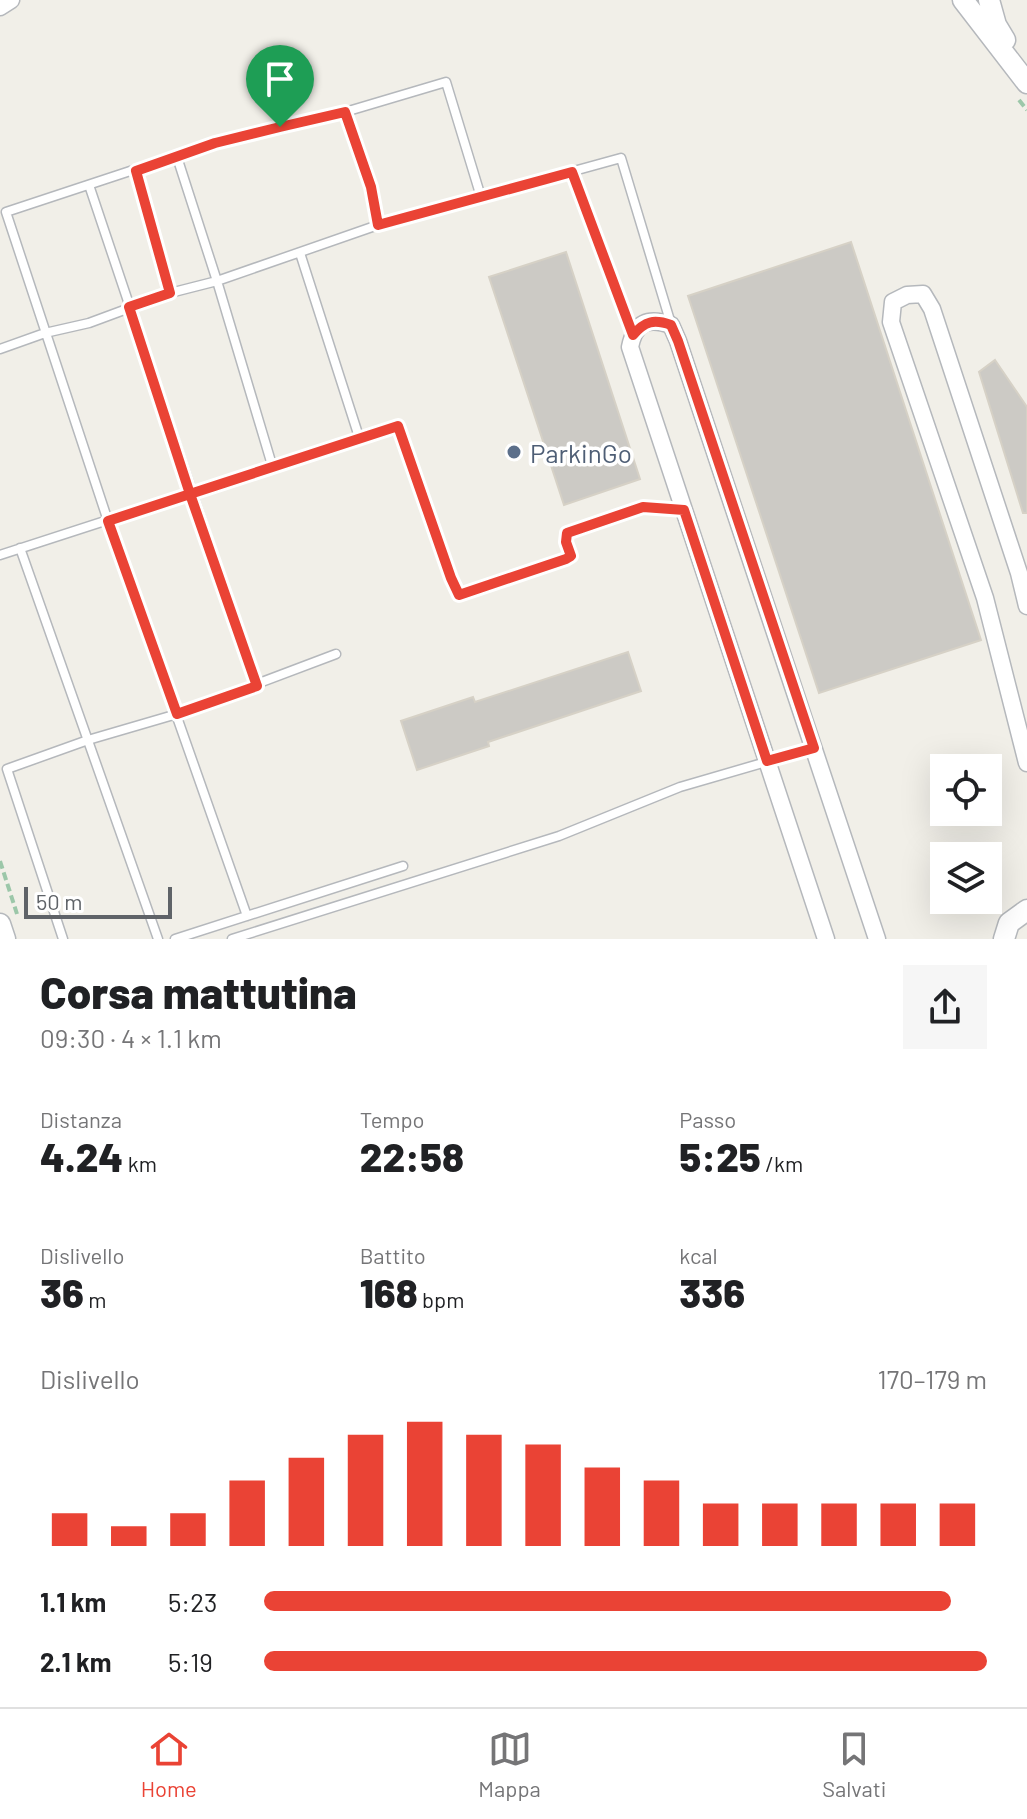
<!DOCTYPE html>
<html lang="it">
<meta charset="utf-8">
<style>
body{margin:0;font-family:Barlow,sans-serif;background:#f6f6f6;color:#202124;height:100vh;display:flex;flex-direction:column;font-size:30px;white-space:nowrap}
*{box-sizing:border-box;margin:0}
p{font-size:26px;color:#757577}
.icon{flex:none;width:44px;height:44px;fill:none;stroke:currentColor;stroke-width:2;stroke-linecap:round;stroke-linejoin:round}
.map{position:relative;height:939px;overflow:hidden}
.panel{display:flex;flex-direction:column;background:#fff;flex:1}
.panel>*{flex:none}
.controls{position:absolute;left:930px;top:754px;display:grid;gap:16px}
.controls a{display:grid;place-items:center;width:72px;height:72px;border-radius:0px;background:#fff;box-shadow:0 8px 32px #0002;font-size:40px}
.scale{position:absolute;left:24px;bottom:20px;width:148px;box-sizing:border-box;padding-left:8px;border:4px solid #5f6368;border-top:0;font-size:22px;line-height:28px;white-space:nowrap;color:#5f6368;-webkit-text-stroke:6px #fff;paint-order:stroke}
.pin{position:absolute;display:grid;place-items:center;width:68px;height:68px;color:#fff;margin:-82px -34px;border-radius:50% 50% 50% 0;rotate:-45deg;box-shadow:0 0 8px #0007}
.pin .icon{rotate:45deg}
.round{display:grid;place-items:center;flex:none;width:84px;height:84px;border-radius:0px;background:#f6f6f6}
.overview{display:flex;align-items:center;justify-content:space-between;height:136px;padding:0 40px}
h1{font-size:44px;font-weight:800;line-height:60px}
.metrics{display:grid;grid-template-columns:repeat(3,1fr);gap:12px;height:136px;padding:8px 40px}
.metrics div{display:grid;align-content:center}
.metrics b{font-size:40px;font-weight:800}
.metrics small{font-size:22px;font-weight:400}
.metrics p{font-size:22px}
.chart{height:224px;padding:16px 40px}
.chart p{display:flex;justify-content:space-between}
.chart svg{width:100%;height:144px;margin-top:8px;stroke:#ea4335;stroke-width:6}
ul{padding:0 40px;list-style:none;font-size:26px}
li{display:grid;grid-template-columns:128px 96px 1fr;align-items:center;height:60px}
li i{height:20px;border-radius:10px;background:#ea4335}
.dock{display:flex;justify-content:space-around;align-items:center;height:112px;border-top:2px solid #e0e0e0;background:#fff;font-size:22px;color:#757577}
.dock a{display:grid;justify-items:center;gap:4px}
.dock .current{color:#ea4335}
.map>svg:first-child{display:block}
.building{fill:#cccac5;stroke:#d6d1c6;stroke-width:2}
.lines{fill:none;stroke-linecap:round;stroke-linejoin:round}
.service-casing{stroke:#b5b8bc;stroke-width:11}
.minor-casing{stroke:#b5b8bc;stroke-width:19}
.tertiary-casing{stroke:#b5b8bc;stroke-width:23}
.path{stroke:#9cc7a9;stroke-width:4;stroke-dasharray:8 4;stroke-linecap:butt}
.service{stroke:#fff;stroke-width:8}
.minor{stroke:#fff;stroke-width:16}
.tertiary{stroke:#fff;stroke-width:20}
.route-casing{stroke:#fff;stroke-width:16}
.route{stroke:#ea4335;stroke-width:10}
.service-dot{fill:#5c6f8a;stroke:#fff;stroke-width:3}
.labels{text-anchor:middle;dominant-baseline:central;stroke-width:7;stroke-linejoin:round;paint-order:stroke}
.service-label{font-size:26px;fill:#4e5e75;stroke:#fff;text-anchor:start}
</style>
<div class="map">
<svg width="1027" height="939" viewBox="0 0 1027 939">
<rect width="100%" height="100%" fill="#f1efe8"/>
<path class="building" d="M 851,242 L 981,640 L 819,693 L 688,296 Z
M 566,252 L 640,479 L 564,505 L 489,277 Z
M 995,360 L 1027,407 L 1027,513 L 1023,513 L 979,372 Z
M 628,652 L 641,691 L 488,742 L 489,746 L 417,770 L 401,721 L 473,697 L 475,702 Z"/>
<g class="lines">
<g class="service-casing">
<path id="service" d="M 345,112 L 371,187 L 378,225
M 177,157 L 217,281 L 272,465
M 136,171 L 170,293
M 572,172 L 633,335
M 89,185 L 257,686
M 300,253 L 359,437
M 0,349 L 45,333 L 89,323 L 170,293 L 217,281 L 378,225 L 621,158 L 671,324
M 20,548 L 158,939
M 0,555 L 398,426 L 451,578 L 459,595 L 566,559 L 571,556 L 566,542 L 567,533 L 643,507 L 684,510
M 247,916 L 108,521 L 6,212 L 215,143 L 345,112 L 446,82 L 481,197
M 63,939 L 7,769 L 88,740 L 177,714 L 336,654
M 175,939 L 403,866
M 232,939 L 559,836 L 680,787 L 814,748"/>
</g>
<g class="minor-casing">
<path id="minor" d="M 0,7 L 11,0
M 1027,606 L 1019,573 L 932,309 L 923,294 L 907,295 L 893,302 L 891,322 L 985,598 L 1027,763
M 826,939 L 630,347 C 635,322 648,317 671,325 L 678,341 L 877,939"/>
</g>
<g class="tertiary-casing">
<path id="tertiary" d="M 963,0 L 1027,83
M 989,0 L 996,25 L 1005,40
M 0,924 L 5,939
M 1004,939 L 1009,923 L 1027,910"/>
</g>
<path class="path" d="M 1019,100 L 1027,110
M 0,861 L 17,914"/>
<use href="#service" class="service"/>
<use href="#minor" class="minor"/>
<use href="#tertiary" class="tertiary"/>
</g>
<g class="lines">
<g class="route-casing">
<path id="route" d="M 280,127 L 215,143 L 136,171 L 170,293 L 129,307 L 190,494 L 108,521 L 177,714 L 257,686 L 190,494 L 398,426 L 451,578 L 459,595 L 566,559 L 571,556 L 566,542 L 567,533 L 643,507 L 684,510 L 767,761 L 814,748 L 678,341 L 671,325 C 654,319 645,321 633,335 L 572,172 L 378,225 L 371,187 L 345,112 L 280,127"/>
</g>
<use href="#route" class="route"/>
</g>
<circle class="service-dot" cx="514" cy="452" r="8"/>
<g class="labels">
<g class="service-label">
<text x="530" y="452">ParkinGo</text>
</g>
</g>
</svg>
<div class="controls">
<a><svg class="icon" aria-label="locate" viewBox="0 0 24 24"><circle cx="12" cy="12" r="6"/><path d="M12 2v4M12 18v4M2 12h4M18 12h4"/></svg></a>
<a><svg class="icon" aria-label="layers" viewBox="0 0 24 24"><path d="M12 4l9 5-9 5-9-5zM3 14l9 5 9-5"/></svg></a>
</div>
<div class="scale">50 m</div>
<div class="pin" style="left:280px;top:127px;background:#1e9e55"><svg class="icon" aria-label="arrive" viewBox="0 0 24 24"><path d="M6 21V4h12l-3 4 3 4H6"/></svg></div>
</div>
<section class="panel">
<div class="overview"><div><h1>Corsa mattutina</h1><p>09:30 · 4 × 1.1 km</p></div><a class="round"><svg class="icon" aria-label="share" viewBox="0 0 24 24"><path d="M12 15V3M7 8l5-5 5 5M5 13v7h14v-7"/></svg></a></div>
<div class="metrics">
<div><p>Distanza</p><b>4.24<small> km</small></b></div>
<div><p>Tempo</p><b>22:58</b></div>
<div><p>Passo</p><b>5:25<small> /km</small></b></div>
</div>
<div class="metrics">
<div><p>Dislivello</p><b>36<small> m</small></b></div>
<div><p>Battito</p><b>168<small> bpm</small></b></div>
<div><p>kcal</p><b>336</b></div>
</div>
<div class="chart"><p><span>Dislivello</span>170–179 m</p>
<svg viewBox="0 0 160 44" preserveAspectRatio="none"><path d="M5 44V34M15 44V38M25 44V34M35 44V24M45 44V17M55 44V10M65 44V6M75 44V10M85 44V13M95 44V20M105 44V24M115 44V31M125 44V31M135 44V31M145 44V31M155 44V31"/></svg>
</div>
<ul>
<li><b>1.1 km</b>5:23<i style="width:95%"></i></li>
<li><b>2.1 km</b>5:19<i style="width:100%"></i></li>
</ul>
</section>
<nav class="dock">
<a class="current"><svg class="icon" aria-label="home" viewBox="0 0 24 24"><path d="M3 11l9-7 9 7M6 9v11h12V9"/></svg>Home</a>
<a><svg class="icon" aria-label="map" viewBox="0 0 24 24"><path d="M3 6l6-2 6 2 6-2v14l-6 2-6-2-6 2zM9 4v14M15 6v14"/></svg>Mappa</a>
<a><svg class="icon" aria-label="saved" viewBox="0 0 24 24"><path d="M7 4h10v16l-5-4-5 4z"/></svg>Salvati</a>
</nav>
